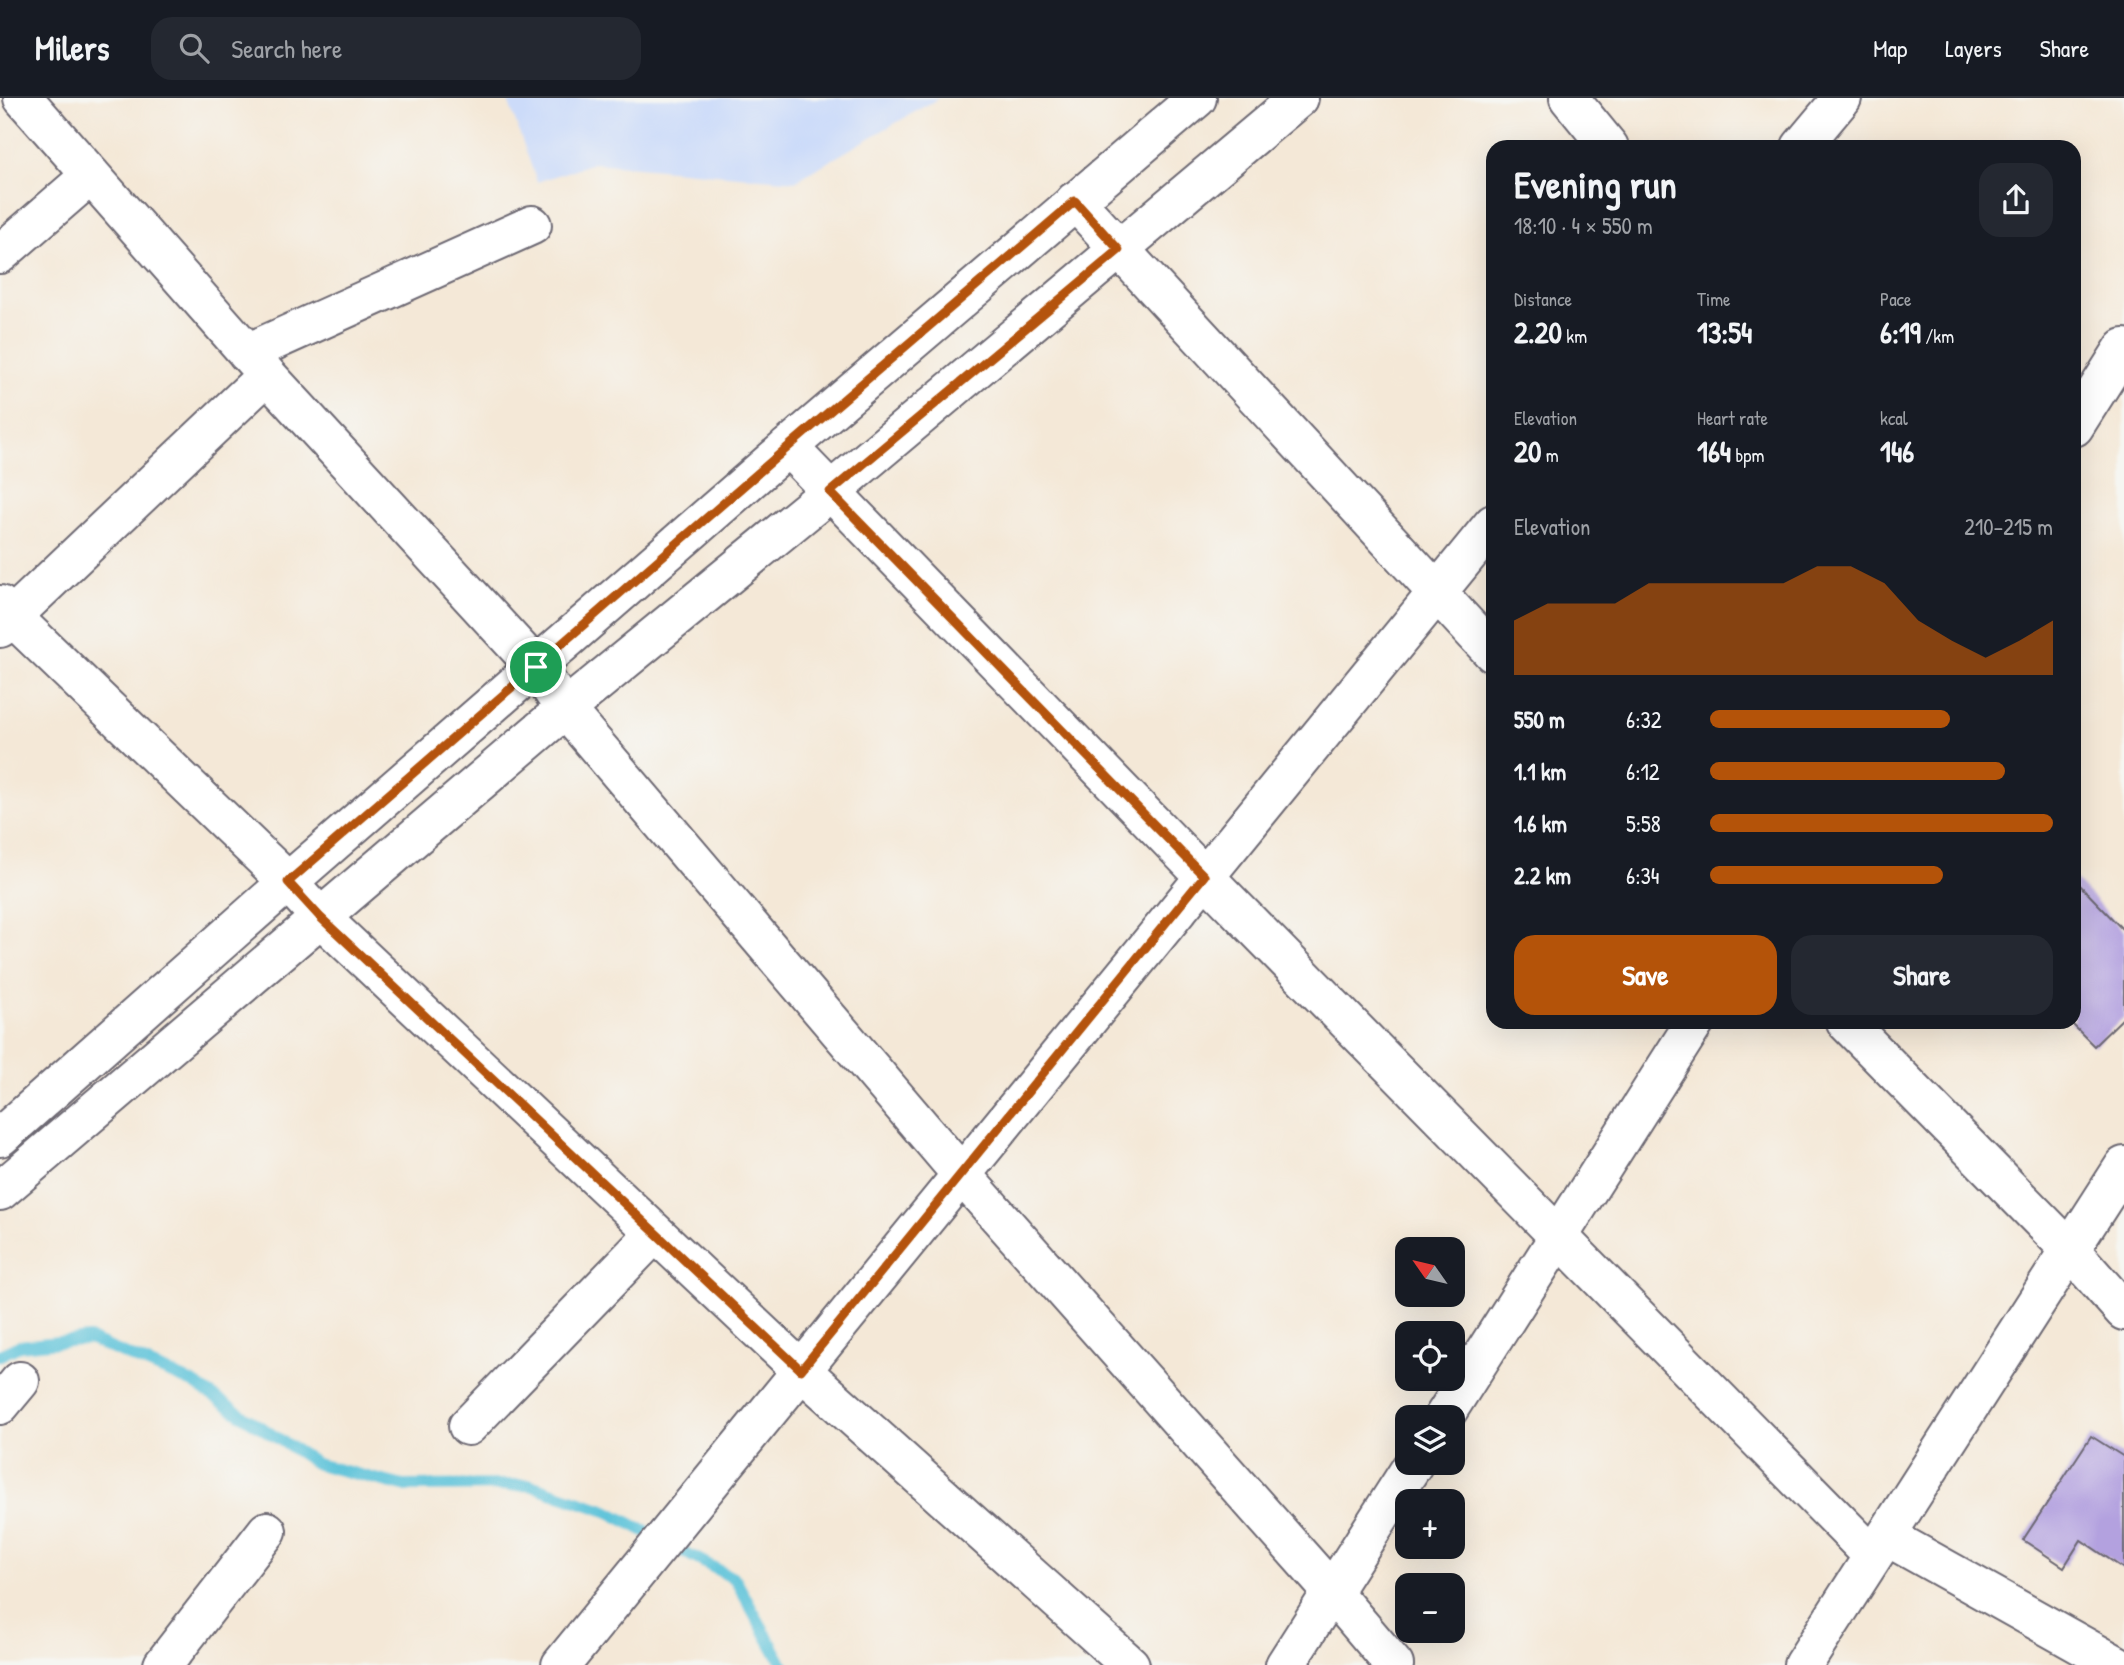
<!DOCTYPE html>
<meta charset="utf-8">
<style>
body{margin:0;font-family:"Patrick Hand",sans-serif;background:#242831;color:#f1f3f6;height:100vh;display:flex;flex-direction:column;font-size:26px;white-space:nowrap}
*{box-sizing:border-box;margin:0}
p{font-size:23px;color:#9ea1a6}
.icon{flex:none;width:38px;height:38px;fill:none;stroke:currentColor;stroke-width:2;stroke-linecap:round;stroke-linejoin:round}
.map{position:relative;flex:1;overflow:hidden}
.panel{position:absolute;left:1486px;top:42px;width:595px;height:889px;display:flex;flex-direction:column;background:#171b24;border-radius:21px;box-shadow:0 7px 28px #0002}
.panel>*{flex:none}
.needle{width:46px;rotate:304deg}
.fabs{position:absolute;left:1395px;top:1139px;display:grid;gap:14px}
.fabs a{display:grid;place-items:center;width:70px;height:70px;border-radius:14px;background:#171b24;box-shadow:0 7px 28px #0002;font-size:35px}
.pin{position:absolute;display:grid;place-items:center;width:60px;height:60px;color:#fff;margin:-30px;border:4px solid #fff;border-radius:50%;box-shadow:0 2px 7px #0007}
.round{display:grid;place-items:center;flex:none;width:74px;height:74px;border-radius:21px;background:#242831}
.overview{display:flex;align-items:center;justify-content:space-between;height:119px;padding:0 28px}
h1{font-size:38px;font-weight:800;line-height:52px}
.metrics{display:grid;grid-template-columns:repeat(3,1fr);gap:10px;height:119px;padding:7px 28px}
.metrics div{display:grid;align-content:center}
.metrics b{font-size:30px;font-weight:800}
.metrics small{font-size:19px;font-weight:400}
.metrics p{font-size:19px}
.chart{height:196px;padding:14px 28px}
.chart p{display:flex;justify-content:space-between}
.chart svg{width:100%;height:126px;margin-top:7px;fill:#b45309;opacity:.7}
.button{display:flex;gap:14px;margin-top:auto;padding:14px 28px}
.button a{flex:1;height:80px;border-radius:21px;background:#b45309;color:#fff;font-size:28px;font-weight:800;line-height:80px;text-align:center}
.button a+a{background:#242831;color:#f1f3f6}
ul{padding:0 28px;list-style:none;font-size:23px}
li{display:grid;grid-template-columns:112px 84px 1fr;align-items:center;height:52px}
li i{height:18px;border-radius:9px;background:#b45309}
header{display:flex;align-items:center;gap:42px;box-sizing:border-box;height:98px;padding:0 35px;background:#171b24;border-bottom:2px solid #363941}
header strong{font-size:33px}
nav{display:flex;gap:38px;margin-inline-start:auto;font-size:24px}
.search{width:490px;height:63px;background:#242831;display:flex;align-items:center;gap:18px;box-sizing:border-box;padding:0 24px;border-radius:21px;color:#9ea1a6;font-size:26px}
.map>svg:first-child{display:block}
.built{fill:#ccdbf9}
.lines{fill:none;stroke-linecap:round;stroke-linejoin:round}
.stream{stroke:#5cc2d9;stroke-width:12}
.building{fill:#b3a1df}
.minor-casing{stroke:#6c6772;stroke-width:42}
.major-casing{stroke:#6c6772;stroke-width:42}
.minor{stroke:#fff;stroke-width:38}
.major{stroke:#fff;stroke-width:38}
.route-casing{stroke:#fff;stroke-width:14}
.route{stroke:#b45309;stroke-width:9}
</style>
<header>
<strong>Milers</strong>
<div class="search"><svg class="icon" aria-label="search" viewBox="0 0 24 24"><circle cx="10" cy="10" r="6"/><path d="M15 15l6 6"/></svg>Search here</div>
<nav><a>Map</a><a>Layers</a><a>Share</a></nav>
</header>
<div class="map">
<svg width="2124" height="1567" viewBox="0 0 2124 1567">
<rect width="100%" height="100%" fill="#f6f6f2"/>
<filter id="ink" filterUnits="userSpaceOnUse"><feTurbulence type="fractalNoise" baseFrequency=".0143" numOctaves="2"/><feDisplacementMap in="SourceGraphic" scale="14" xChannelSelector="R" yChannelSelector="G"/><feConvolveMatrix kernelMatrix="1 2 1 2 8 2 1 2 1" color-interpolation-filters="sRGB"/></filter>
<filter id="wash" filterUnits="userSpaceOnUse"><feTurbulence type="fractalNoise" baseFrequency=".00686" numOctaves="4" result="noise"/><feDisplacementMap in="SourceGraphic" scale="28" xChannelSelector="R" yChannelSelector="G"/><feGaussianBlur stdDeviation="1.57" result="paint"/><feColorMatrix in="noise" values="0 0 0 0 0 0 0 0 0 0 0 0 0 0 0 0 0 1.4 0 .05"/><feComposite in="paint" operator="in"/></filter>
<g filter="url(#wash)">
<rect width="100%" height="100%" fill="#f4e8d7"/>
<path class="built" d="M 507,0 L 939,0 L 795,83 L 593,65 L 537,84 Z"/>
<g class="lines">
<path class="stream" d="M 0,1257 L 19,1248 L 89,1241 L 193,1285 L 317,1366 L 403,1388 L 530,1387 L 607,1413 L 735,1481 L 783,1567"/>
</g>
<g id="blocks">
<path class="building" d="M 2074,781 L 2124,833 L 2124,919 L 2094,948 L 2070,924 L 2074,924 Z
M 2091,1338 L 2124,1359 L 2124,1471 L 2081,1442 L 2064,1469 L 2023,1442 Z"/>
</g>
</g>
<g filter="url(#ink)">
<use href="#blocks" fill-opacity="0" stroke="#6c6772" stroke-width="2"/>
<g class="lines">
<g class="minor-casing">
<path id="minor" d="M 23,0 L 267,277 L 536,569 L 565,611 L 961,1076 L 1332,1494 L 1394,1567
M 1569,0 L 1609,49
M 1801,49 L 1842,0
M 1075,103 L 1493,555
M 0,156 L 91,77
M 247,255 L 532,127
M 2074,329 L 2124,250
M 788,349 L 1204,778 L 1873,1458
M 0,507 L 288,784 L 320,819 L 801,1272 L 1130,1567
M 0,530 L 267,277
M 1846,924 L 2070,1152 L 2124,1213
M 0,1307 L 20,1283
M 1443,1320 L 1695,924
M 468,1328 L 655,1135
M 1886,1438 L 2117,1567
M 163,1567 L 267,1433
M 561,1567 L 1493,426
M 1285,1567 L 1414,1365
M 1803,1567 L 2124,1068"/>
</g>
<g class="major-casing">
<path id="major" d="M 0,1039 L 288,784 L 788,349 L 1197,0
M 0,1093 L 565,611 L 830,394 L 1299,0"/>
</g>
<use href="#minor" class="minor"/>
<use href="#major" class="major"/>
</g>
</g>
<g class="lines" filter="url(#ink)">
<g class="route-casing">
<path id="route" d="M 1075,103 L 1119,152 L 830,394 L 1204,778 L 801,1272 L 320,819 L 288,784 L 788,349 Z"/>
</g>
<use href="#route" class="route"/>
</g>
</svg>
<div class="fabs">
<a><svg class="needle" viewBox="-14 -14 28 28"><path d="M0-13l5 13h-10z" fill="#e53935"/><path d="M0 13l5-13h-10z" fill="#9ea1a6"/></svg></a>
<a><svg class="icon" aria-label="locate" viewBox="0 0 24 24"><circle cx="12" cy="12" r="6"/><path d="M12 2v4M12 18v4M2 12h4M18 12h4"/></svg></a>
<a><svg class="icon" aria-label="layers" viewBox="0 0 24 24"><path d="M12 4l9 5-9 5-9-5zM3 14l9 5 9-5"/></svg></a>
<a>+</a>
<a>−</a>
</div>
<div class="pin" style="left:536px;top:569px;background:#1e9e55"><svg class="icon" aria-label="arrive" viewBox="0 0 24 24"><path d="M6 21V4h12l-3 4 3 4H6"/></svg></div>
<section class="panel">
<div class="overview"><div><h1>Evening run</h1><p>18:10 · 4 × 550 m</p></div><a class="round"><svg class="icon" aria-label="share" viewBox="0 0 24 24"><path d="M12 15V3M7 8l5-5 5 5M5 13v7h14v-7"/></svg></a></div>
<div class="metrics">
<div><p>Distance</p><b>2.20<small> km</small></b></div>
<div><p>Time</p><b>13:54</b></div>
<div><p>Pace</p><b>6:19<small> /km</small></b></div>
</div>
<div class="metrics">
<div><p>Elevation</p><b>20<small> m</small></b></div>
<div><p>Heart rate</p><b>164<small> bpm</small></b></div>
<div><p>kcal</p><b>146</b></div>
</div>
<div class="chart"><p><span>Elevation</span>210–215 m</p>
<svg viewBox="0 0 160 44" preserveAspectRatio="none"><path d="M0 44V25L10 19L20 19L30 19L40 12L50 12L60 12L70 12L80 12L90 6L100 6L110 12L120 25L130 32L140 38L150 32L160 25V44z"/></svg>
</div>
<ul>
<li><b>550 m</b>6:32<i style="width:70%"></i></li>
<li><b>1.1 km</b>6:12<i style="width:86%"></i></li>
<li><b>1.6 km</b>5:58<i style="width:100%"></i></li>
<li><b>2.2 km</b>6:34<i style="width:68%"></i></li>
</ul>
<div class="button"><a>Save</a><a>Share</a></div>
</section>
</div>
